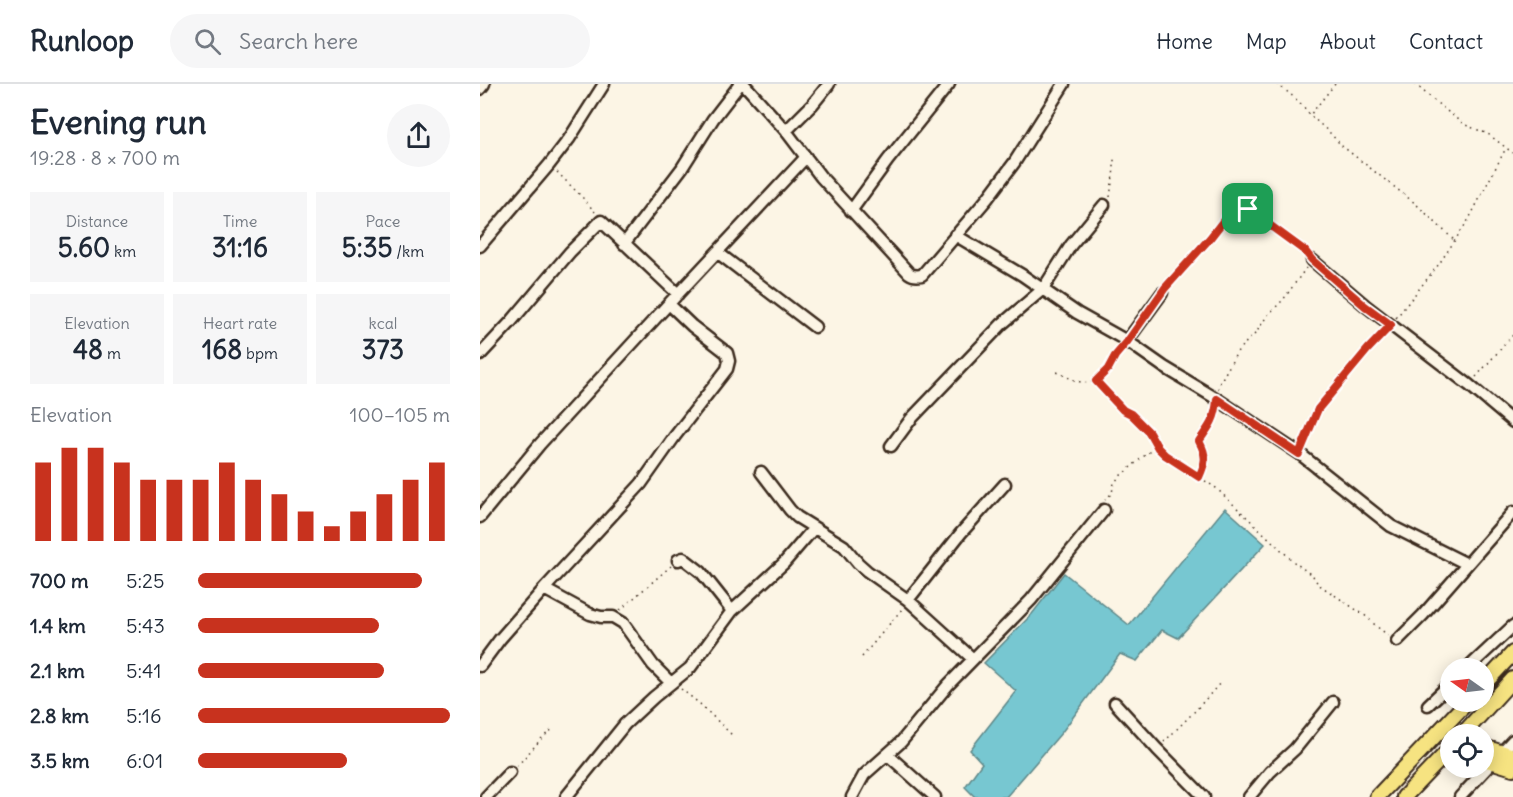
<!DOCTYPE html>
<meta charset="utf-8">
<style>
body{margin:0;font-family:Delius,sans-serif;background:#f6f6f7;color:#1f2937;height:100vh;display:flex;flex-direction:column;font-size:22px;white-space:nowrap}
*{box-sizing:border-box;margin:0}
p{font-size:20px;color:#747a83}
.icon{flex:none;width:33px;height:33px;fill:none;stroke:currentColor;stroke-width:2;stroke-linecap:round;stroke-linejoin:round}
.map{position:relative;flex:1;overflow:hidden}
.side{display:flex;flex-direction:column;background:#fff;width:480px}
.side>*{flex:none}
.needle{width:39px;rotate:284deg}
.tools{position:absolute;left:960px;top:574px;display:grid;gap:12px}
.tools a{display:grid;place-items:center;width:54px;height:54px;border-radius:50%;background:#fff;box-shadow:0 3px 15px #0003;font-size:30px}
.pin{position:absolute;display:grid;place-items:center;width:51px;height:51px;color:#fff;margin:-26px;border-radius:12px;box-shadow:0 3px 9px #0006}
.round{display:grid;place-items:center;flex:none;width:63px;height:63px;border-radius:32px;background:#f6f6f7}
.headline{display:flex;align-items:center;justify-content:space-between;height:102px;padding:0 30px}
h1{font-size:33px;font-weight:700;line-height:45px}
.stats{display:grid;grid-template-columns:repeat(3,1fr);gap:9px;height:102px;padding:6px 30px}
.stats div{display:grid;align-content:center;border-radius:0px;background:#f6f6f7;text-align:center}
.stats b{font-size:26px;font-weight:700}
.stats small{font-size:16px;font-weight:400}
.stats p{font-size:16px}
.chart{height:168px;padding:12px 30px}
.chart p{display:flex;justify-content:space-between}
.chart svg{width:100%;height:108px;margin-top:6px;stroke:#c8321e;stroke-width:6}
ul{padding:0 30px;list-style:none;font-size:20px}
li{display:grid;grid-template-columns:96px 72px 1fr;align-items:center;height:45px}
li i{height:15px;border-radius:8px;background:#c8321e}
header{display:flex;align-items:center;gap:36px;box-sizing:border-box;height:84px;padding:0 30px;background:#fff;border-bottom:2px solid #e0e1e3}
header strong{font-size:28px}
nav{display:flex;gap:33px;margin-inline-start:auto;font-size:21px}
.search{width:420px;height:54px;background:#f6f6f7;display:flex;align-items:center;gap:15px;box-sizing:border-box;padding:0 21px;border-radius:33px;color:#747a83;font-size:22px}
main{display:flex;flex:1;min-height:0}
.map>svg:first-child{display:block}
.water{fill:#77c7d1;stroke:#5f8889;stroke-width:1.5}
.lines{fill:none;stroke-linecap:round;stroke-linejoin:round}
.minor-casing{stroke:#3b2a1e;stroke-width:15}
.major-casing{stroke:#3b2a1e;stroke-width:18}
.path{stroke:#3b2a1e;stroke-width:1.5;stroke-dasharray:1.5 4.5;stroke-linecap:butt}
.minor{stroke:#fcf5e5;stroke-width:10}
.major{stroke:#f6e381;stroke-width:14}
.route-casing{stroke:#fff;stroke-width:12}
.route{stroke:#c8321e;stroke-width:8}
</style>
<header>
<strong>Runloop</strong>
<div class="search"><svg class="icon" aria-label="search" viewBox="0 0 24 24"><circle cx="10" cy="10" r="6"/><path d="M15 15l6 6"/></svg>Search here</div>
<nav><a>Home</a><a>Map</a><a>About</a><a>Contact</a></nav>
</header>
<main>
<section class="side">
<div class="headline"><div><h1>Evening run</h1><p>19:28 · 8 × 700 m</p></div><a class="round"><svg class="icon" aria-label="share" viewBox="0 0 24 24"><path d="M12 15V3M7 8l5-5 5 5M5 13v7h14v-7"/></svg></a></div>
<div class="stats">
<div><p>Distance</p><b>5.60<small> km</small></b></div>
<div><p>Time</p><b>31:16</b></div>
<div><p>Pace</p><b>5:35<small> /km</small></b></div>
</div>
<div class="stats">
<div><p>Elevation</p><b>48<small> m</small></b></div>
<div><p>Heart rate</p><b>168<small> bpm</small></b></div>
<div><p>kcal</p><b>373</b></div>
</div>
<div class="chart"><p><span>Elevation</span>100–105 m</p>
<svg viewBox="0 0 160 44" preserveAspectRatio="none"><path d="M5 44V12M15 44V6M25 44V6M35 44V12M45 44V19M55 44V19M65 44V19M75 44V12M85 44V19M95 44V25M105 44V32M115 44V38M125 44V32M135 44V25M145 44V19M155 44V12"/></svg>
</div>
<ul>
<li><b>700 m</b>5:25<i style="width:89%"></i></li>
<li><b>1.4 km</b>5:43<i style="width:72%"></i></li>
<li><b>2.1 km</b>5:41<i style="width:74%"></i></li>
<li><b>2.8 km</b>5:16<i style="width:100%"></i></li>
<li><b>3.5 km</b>6:01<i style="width:59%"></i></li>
</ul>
</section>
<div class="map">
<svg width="1033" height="713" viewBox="0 0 1033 713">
<rect width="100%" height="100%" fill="#fcf5e5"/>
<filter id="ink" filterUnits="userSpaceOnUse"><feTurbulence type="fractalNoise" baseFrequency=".0167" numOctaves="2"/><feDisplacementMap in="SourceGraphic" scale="12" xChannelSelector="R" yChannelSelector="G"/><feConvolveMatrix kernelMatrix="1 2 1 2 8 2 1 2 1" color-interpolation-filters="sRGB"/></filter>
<g filter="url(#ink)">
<path class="water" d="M 745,424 L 785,460 L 698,554 L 682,546 L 657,577 L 640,570 L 582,648 L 526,713 L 495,713 L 485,703 L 502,679 L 490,666 L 536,607 L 504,579 L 552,530 L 584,489 L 649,541 Z"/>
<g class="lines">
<g class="minor-casing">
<path id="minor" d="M 264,0 L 306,47 L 341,93 L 429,189 C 433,192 437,192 442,191 L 507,115 L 534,79 L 584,0
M 0,5 L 4,0
M 306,47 L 332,21 L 349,0
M 371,127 L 408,76 L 469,0
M 475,151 L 542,191 L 597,229 L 647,257 L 684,283 L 737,315 L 820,370 L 911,442 L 987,480
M 144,160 L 202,84 L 233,35 L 260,0
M 0,162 L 69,81 L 89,55 L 124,0
M 237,168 L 335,243
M 832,176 L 886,222 L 989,301 L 1033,338
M 647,257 L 682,209
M 0,271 L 30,239 L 90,168 L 121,137 L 198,210
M 411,362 L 431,335 L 522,240 L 563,205 L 591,161 L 624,121
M 281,388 L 310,426 L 317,433 L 364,462 L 378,479 L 387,487 L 428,516 L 493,575
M 0,433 L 60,360 L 195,213 L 326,73
M 198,476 L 203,474 L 221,488 L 252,527
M 64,505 L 110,530 L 121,533 L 133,533 L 143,539 L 173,581 L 191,599
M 428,516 L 481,449 L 525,400
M 917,557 L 943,531 L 1033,428
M 0,582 L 20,555 L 64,505 L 161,400 L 195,352 L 247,285 L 249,277 L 247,269 L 212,242 L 189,220
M 987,585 L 1033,542
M 635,619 L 677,665 L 724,713
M 948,621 L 970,600
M 408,671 L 455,713
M 6,713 L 30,688
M 86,713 L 145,640 L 174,613 L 210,584 L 252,527 L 304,479 L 334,444
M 372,713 L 384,691 L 421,658 L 468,601 L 551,516 L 624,426
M 769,713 L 790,688 L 815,665 L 853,618
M 980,713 L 1033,656"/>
</g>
<g class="major-casing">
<path id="major" d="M 1004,600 L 1033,569
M 982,651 L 1033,595
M 1004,663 L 1033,672
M 1004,675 L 1033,684
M 897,713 L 987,618
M 924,713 L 970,665"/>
</g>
<path class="path" d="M 797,0 C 809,9 820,17 829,30
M 855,0 L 830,31 L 849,48 L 862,62 L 936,120 L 975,157
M 935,0 L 957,19 L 983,40 L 1008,50 L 1033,69
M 77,88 L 102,113 L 115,128
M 630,113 L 634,85 L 634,73
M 688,201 L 723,162 L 758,118 L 826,168
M 916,234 L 959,180 L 989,135 L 1026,64
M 577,288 C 598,298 611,307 628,285 C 633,278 636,271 641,264
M 996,293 L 1033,251
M 616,297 L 643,326 L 654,332 L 669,348 L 678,364 L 685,371 L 736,404 L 814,478 L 833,492 L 838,500 L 887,533 L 896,542 L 909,552
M 738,305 L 739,300 L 759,265 L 776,249 L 787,232 L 803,216 L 826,184
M 823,361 L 838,325 L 903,248
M 719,393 C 726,378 727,372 719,357 L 732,339 L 736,328
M 625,416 L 632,409 L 634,399 L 640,392 L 669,368 L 678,365
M 140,526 L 191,482
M 382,573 L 422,525
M 201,605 L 220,620 L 254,653
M 684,658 L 716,626 L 741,598
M 37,682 L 63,653 L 74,644"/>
<use href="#minor" class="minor"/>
<use href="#major" class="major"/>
</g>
</g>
<g class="lines" filter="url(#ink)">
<g class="route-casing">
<path id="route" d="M 758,118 L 825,167 L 832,176 L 885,222 L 911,241 L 888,265 L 838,325 L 819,370 L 737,315 C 736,334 730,342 719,357 C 727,372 726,378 719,393 L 685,371 L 678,364 L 669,348 L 651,330 L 643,326 L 616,297 L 628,285 L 635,272 L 647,258 L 685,204 L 730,154 Z"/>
</g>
<use href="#route" class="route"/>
</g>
</svg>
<div class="tools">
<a><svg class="needle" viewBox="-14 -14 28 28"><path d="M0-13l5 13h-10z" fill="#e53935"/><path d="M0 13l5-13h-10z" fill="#747a83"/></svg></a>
<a><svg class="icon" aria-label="locate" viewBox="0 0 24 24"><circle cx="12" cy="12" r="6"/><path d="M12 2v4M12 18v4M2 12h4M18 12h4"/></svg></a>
</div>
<div class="pin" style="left:768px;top:125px;background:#1e9e55"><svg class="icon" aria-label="arrive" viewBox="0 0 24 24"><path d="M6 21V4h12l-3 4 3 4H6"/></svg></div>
</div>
</main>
